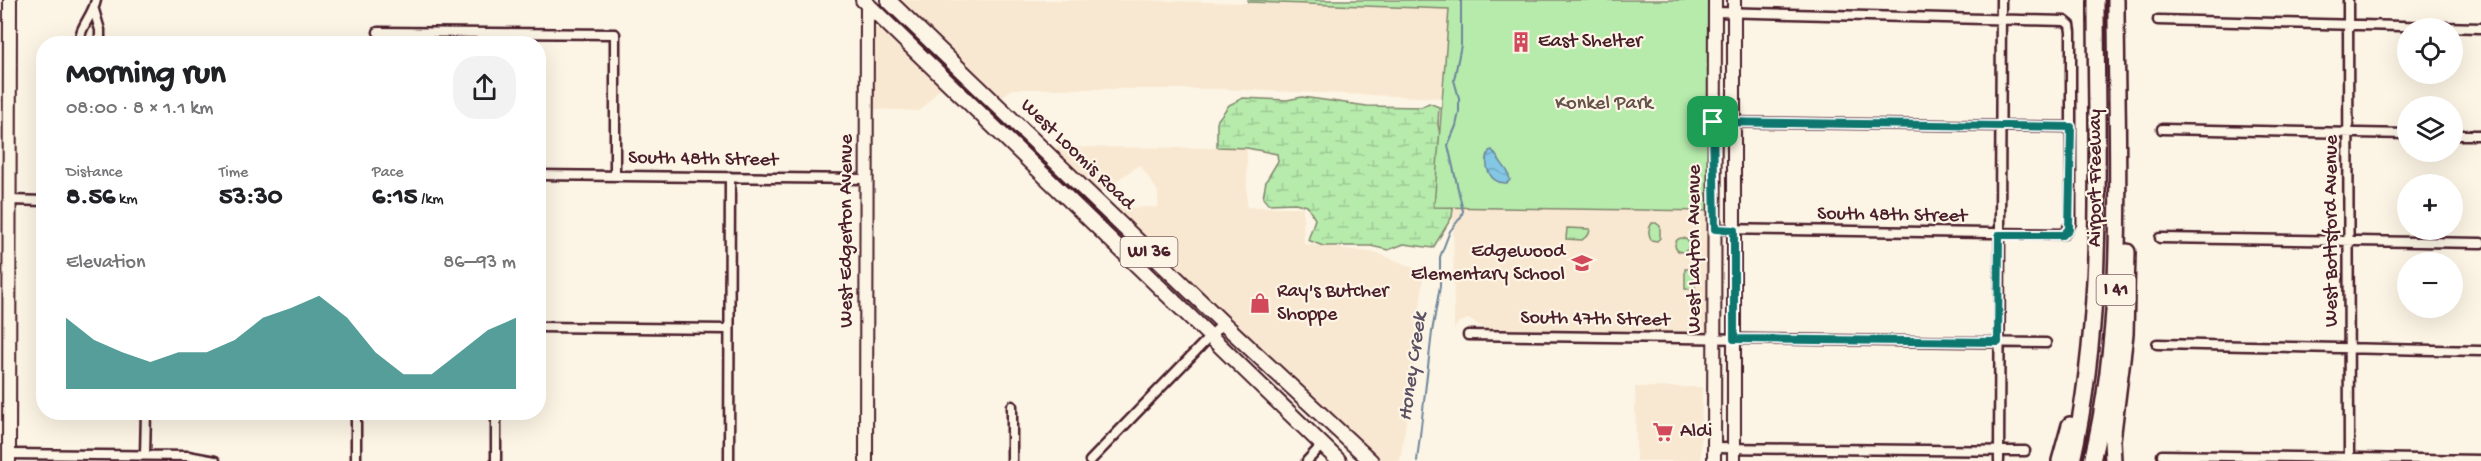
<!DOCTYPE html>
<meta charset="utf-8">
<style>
body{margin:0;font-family:"Gochi Hand",sans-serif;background:#f2f2f2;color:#202124;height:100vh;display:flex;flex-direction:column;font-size:22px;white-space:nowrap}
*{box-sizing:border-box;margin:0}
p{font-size:20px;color:#757577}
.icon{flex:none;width:33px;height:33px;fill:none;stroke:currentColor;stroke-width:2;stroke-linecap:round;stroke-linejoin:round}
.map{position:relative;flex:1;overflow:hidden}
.drawer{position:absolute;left:36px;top:36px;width:510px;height:384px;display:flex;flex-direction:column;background:#fff;border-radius:24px;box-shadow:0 6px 24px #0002}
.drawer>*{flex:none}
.buttons{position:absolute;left:2397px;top:18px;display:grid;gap:12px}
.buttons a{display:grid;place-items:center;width:66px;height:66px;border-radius:50%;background:#fff;box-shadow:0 6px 24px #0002;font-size:30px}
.pin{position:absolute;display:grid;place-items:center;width:51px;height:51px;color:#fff;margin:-26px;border-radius:12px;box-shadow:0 3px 9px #0006}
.round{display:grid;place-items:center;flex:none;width:63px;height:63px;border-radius:24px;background:#f2f2f2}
.summary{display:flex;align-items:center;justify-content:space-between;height:102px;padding:0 30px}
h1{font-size:33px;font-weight:700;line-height:45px}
.figures{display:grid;grid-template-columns:repeat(3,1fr);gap:9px;height:102px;padding:6px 30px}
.figures div{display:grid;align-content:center}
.figures b{font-size:26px;font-weight:700}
.figures small{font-size:16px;font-weight:400}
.figures p{font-size:16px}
.chart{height:168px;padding:12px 30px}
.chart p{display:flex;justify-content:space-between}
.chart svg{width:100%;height:108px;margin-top:6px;fill:#0f766e;opacity:.7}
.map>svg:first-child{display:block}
.built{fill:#f9e8d1}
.wetland{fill:url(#wetland-marsh);stroke:#80856c;stroke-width:1.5}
.park{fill:#b6ebac;stroke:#80856c;stroke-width:1.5}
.water{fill:url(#water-waves);stroke:#6c849a;stroke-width:1.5}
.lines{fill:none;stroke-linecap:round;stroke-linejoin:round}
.stream{stroke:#6c849a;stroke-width:2}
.street-casing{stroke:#4a1f2b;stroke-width:13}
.secondary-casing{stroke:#4a1f2b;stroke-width:16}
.primary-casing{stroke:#4a1f2b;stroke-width:18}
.highway-casing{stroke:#4a1f2b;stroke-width:20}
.street{stroke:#fcf5e5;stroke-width:8}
.secondary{stroke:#fcf5e5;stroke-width:12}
.primary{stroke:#fcf5e5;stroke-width:14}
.highway{stroke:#fcf5e5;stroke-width:15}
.route-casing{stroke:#fff;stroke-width:12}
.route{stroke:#0f766e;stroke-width:8}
.labels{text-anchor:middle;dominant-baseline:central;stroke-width:4.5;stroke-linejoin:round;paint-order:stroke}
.shield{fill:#fcf5e5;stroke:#7f5f63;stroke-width:1.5}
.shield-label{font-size:18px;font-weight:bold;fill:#4a1f2b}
.poi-label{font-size:20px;fill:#4a1f2b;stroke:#fcf5e5;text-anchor:start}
.park-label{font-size:20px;fill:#65524b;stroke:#fcf5e5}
.street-label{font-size:20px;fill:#4a1f2b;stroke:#fcf5e5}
.water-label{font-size:21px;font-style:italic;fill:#5b5162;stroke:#fcf5e5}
</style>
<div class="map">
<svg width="2481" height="461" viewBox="0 0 2481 461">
<defs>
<pattern id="wetland-marsh" width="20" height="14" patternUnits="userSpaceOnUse" patternTransform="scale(1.5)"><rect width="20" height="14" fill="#b6ebac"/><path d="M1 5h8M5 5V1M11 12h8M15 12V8" fill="none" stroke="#9ec994"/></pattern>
<pattern id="water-waves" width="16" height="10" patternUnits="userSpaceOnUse" patternTransform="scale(1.5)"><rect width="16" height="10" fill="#83c7e4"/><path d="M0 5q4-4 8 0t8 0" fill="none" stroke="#73aac4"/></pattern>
</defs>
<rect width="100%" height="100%" fill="#fcf5e5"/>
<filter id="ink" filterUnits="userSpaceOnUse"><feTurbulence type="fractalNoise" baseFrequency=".0167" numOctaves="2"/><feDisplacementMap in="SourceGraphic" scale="12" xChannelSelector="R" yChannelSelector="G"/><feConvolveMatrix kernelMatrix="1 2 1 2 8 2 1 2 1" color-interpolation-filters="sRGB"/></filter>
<g filter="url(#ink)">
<path class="built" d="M 899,0 L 1140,0 L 1449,9 L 1442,98 L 1220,89 L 1012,89 L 1001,98 Z
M 877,24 L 943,85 L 920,111 L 871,109 L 873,27 Z
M 1052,147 L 1247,148 L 1247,207 L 1303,207 L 1304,244 L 1378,253 L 1424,272 L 1413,378 L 1400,461 L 1379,461 L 1361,445 L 1115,208 L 1158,207 L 1158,192 L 1140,165 L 1099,192 Z
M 1453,207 L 1709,211 L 1709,329 L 1703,332 L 1488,330 L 1468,319 L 1458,323 L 1454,330 Z
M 1635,387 L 1702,387 L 1701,461 L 1636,461 Z"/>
<path class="wetland" d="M 1302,97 L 1367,106 L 1421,107 L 1429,103 L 1439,107 L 1438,125 L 1454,201 L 1452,217 L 1433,248 L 1404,244 L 1388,250 L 1371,246 L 1323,246 L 1308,240 L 1315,219 L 1307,206 L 1295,203 L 1268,204 L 1263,198 L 1266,181 L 1278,161 L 1277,154 L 1247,148 L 1217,147 L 1217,121 L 1229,105 L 1243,98 L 1287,100 Z"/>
<path class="park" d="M 1248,0 L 1710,0 L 1709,211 L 1434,207 L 1449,9 L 1248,2 Z
M 1652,223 L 1656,223 L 1660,226 L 1660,238 L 1657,241 L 1651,240 C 1648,233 1648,229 1652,223 Z
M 1567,228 L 1590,229 L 1589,234 L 1582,240 L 1566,239 Z
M1675 245a7 7 0 1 1 14 0a7 7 0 1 1-14 0Z
M 1685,269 L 1695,269 L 1695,289 L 1685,289 Z"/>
<path class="water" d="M 1492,150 L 1508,172 L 1510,180 L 1507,183 C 1489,184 1483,165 1489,151 Z"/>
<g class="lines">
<path class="stream" d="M 1417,461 L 1432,332 L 1440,286 L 1440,257 L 1450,231 L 1461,217 L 1463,211 L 1448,145 L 1456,126 L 1459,112 L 1459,98 L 1454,80 L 1461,45 L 1461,0"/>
<g class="street-casing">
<path id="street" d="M 2348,0 L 2349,461
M 94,10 L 100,30 L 100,44
M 2158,20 L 2481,28
M 378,32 L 615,34 L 615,175
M 79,44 C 79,27 93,16 96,0
M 1713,122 L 2071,127
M 2162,129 L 2408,134
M 2452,135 L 2481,135
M 538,175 L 866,179
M 9,200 L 44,201
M 1715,229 L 2064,234 L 2071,223 L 2071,32 L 2070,25 L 2065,21 L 1715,12
M 2160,238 L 2481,243
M 538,327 L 728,329
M 1468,335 L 2046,343
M 2157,344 L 2481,351
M 1012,406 L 1012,461
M 496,412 L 496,461
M 1714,448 L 2025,451
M 9,454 L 188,456 L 215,461
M 145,455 L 146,412
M 2162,455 L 2481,460
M 356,461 L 356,412
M 729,461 L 730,177
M 1090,461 L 1223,323
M 1307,461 L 1322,445
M 1999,461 L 2001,0"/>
</g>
<g class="secondary-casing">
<path id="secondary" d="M 9,461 L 10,0
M 866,461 L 867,0
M 1714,461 L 1715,0
M 1734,461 L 1734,0"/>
</g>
<g class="primary-casing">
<path id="primary" d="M 863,0 L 1339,461
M 888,0 L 1223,323 L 1371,461"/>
</g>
<g class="highway-casing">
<path id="highway" d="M 2060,461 L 2070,425
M 2072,461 C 2106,310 2096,154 2096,0
M 2092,461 C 2128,311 2116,153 2116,0
M 2113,461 L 2112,440 L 2125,334 L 2127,252"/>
</g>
<use href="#street" class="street"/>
<use href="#secondary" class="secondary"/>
<use href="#primary" class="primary"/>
<use href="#highway" class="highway"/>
</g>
</g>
<g class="lines" filter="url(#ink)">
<g class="route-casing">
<path id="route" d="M 1713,122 L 2071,127 L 2069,229 L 2063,235 L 1999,235 L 1998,342 L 1734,339 L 1734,230 L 1715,229 Z"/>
</g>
<use href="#route" class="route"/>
</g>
<defs>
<g id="building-bare" transform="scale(1.62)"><path d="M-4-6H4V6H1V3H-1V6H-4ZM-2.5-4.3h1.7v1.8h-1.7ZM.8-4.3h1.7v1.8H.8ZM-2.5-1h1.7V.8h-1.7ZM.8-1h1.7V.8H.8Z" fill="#d1495b" stroke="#fcf5e5" stroke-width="2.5" paint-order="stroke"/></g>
<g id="school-bare" transform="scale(1.62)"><path d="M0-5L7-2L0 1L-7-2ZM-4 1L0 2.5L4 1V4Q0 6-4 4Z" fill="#d1495b" stroke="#fcf5e5" stroke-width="2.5" paint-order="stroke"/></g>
<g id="shop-bare" transform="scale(1.62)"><path d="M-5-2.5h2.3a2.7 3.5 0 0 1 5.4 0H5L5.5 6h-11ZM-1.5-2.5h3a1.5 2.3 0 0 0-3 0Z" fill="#d1495b" stroke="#fcf5e5" stroke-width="2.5" paint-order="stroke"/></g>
<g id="supermarket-bare" transform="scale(1.62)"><path d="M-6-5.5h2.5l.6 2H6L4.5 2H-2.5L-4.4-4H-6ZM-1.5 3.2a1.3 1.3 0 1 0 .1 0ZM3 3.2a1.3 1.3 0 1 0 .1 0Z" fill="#d1495b" stroke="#fcf5e5" stroke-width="2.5" paint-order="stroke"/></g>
</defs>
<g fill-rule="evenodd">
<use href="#building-bare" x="1521" y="42"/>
<use href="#school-bare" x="1582" y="263"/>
<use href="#shop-bare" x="1260" y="303"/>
<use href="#supermarket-bare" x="1663" y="432"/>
</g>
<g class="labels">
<g class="shield">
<rect x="1120.5" y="237" width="57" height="30" rx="4.5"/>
<rect x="2096.5" y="275" width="39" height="30" rx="4.5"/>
</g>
<g class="shield-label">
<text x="1149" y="252">WI 36</text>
<text x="2116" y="290">I 41</text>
</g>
<g class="poi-label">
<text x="1538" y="42">East Shelter</text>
<text x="1565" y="252" text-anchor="end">Edgewood<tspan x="1565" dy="23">Elementary School</tspan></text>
<text x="1277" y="292">Ray's Butcher<tspan x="1277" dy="23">Shoppe</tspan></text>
<text x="1680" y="432">Aldi</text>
</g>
<g class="park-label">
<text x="1604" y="104">Konkel Park</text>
</g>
<g class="street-label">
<text transform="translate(1077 155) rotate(44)">West Loomis Road</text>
<text transform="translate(703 160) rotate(1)">South 48th Street</text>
<text transform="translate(2096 178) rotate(-90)">Airport Freeway</text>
<text transform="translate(1892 216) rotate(1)">South 48th Street</text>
<text transform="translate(847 231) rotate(-90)">West Edgerton Avenue</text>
<text transform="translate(2332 231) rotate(-90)">West Bottsford Avenue</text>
<text transform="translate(1695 249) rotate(-90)">West Layton Avenue</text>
<text transform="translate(1595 320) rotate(1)">South 47th Street</text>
</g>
<g class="water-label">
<text transform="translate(1414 367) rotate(-82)">Honey Creek</text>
</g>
</g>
</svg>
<div class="buttons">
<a><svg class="icon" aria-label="locate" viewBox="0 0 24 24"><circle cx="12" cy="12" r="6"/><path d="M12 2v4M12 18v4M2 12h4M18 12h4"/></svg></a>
<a><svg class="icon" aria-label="layers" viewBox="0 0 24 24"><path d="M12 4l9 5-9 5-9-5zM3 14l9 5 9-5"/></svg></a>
<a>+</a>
<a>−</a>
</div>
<div class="pin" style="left:1713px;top:122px;background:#1e9e55"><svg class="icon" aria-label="arrive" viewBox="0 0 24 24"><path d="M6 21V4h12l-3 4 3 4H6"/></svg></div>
<section class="drawer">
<div class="summary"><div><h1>Morning run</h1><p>08:00 · 8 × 1.1 km</p></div><a class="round"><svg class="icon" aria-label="share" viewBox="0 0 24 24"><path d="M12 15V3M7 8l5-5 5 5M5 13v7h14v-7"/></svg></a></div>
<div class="figures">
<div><p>Distance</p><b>8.56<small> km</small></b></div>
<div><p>Time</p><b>53:30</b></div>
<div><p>Pace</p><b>6:15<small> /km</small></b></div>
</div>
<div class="chart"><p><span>Elevation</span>86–93 m</p>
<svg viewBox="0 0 160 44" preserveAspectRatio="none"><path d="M0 44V15L10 24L20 29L30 33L40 29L50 29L60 24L70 15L80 11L90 6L100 15L110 29L120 38L130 38L140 29L150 20L160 15V44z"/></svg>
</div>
</section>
</div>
